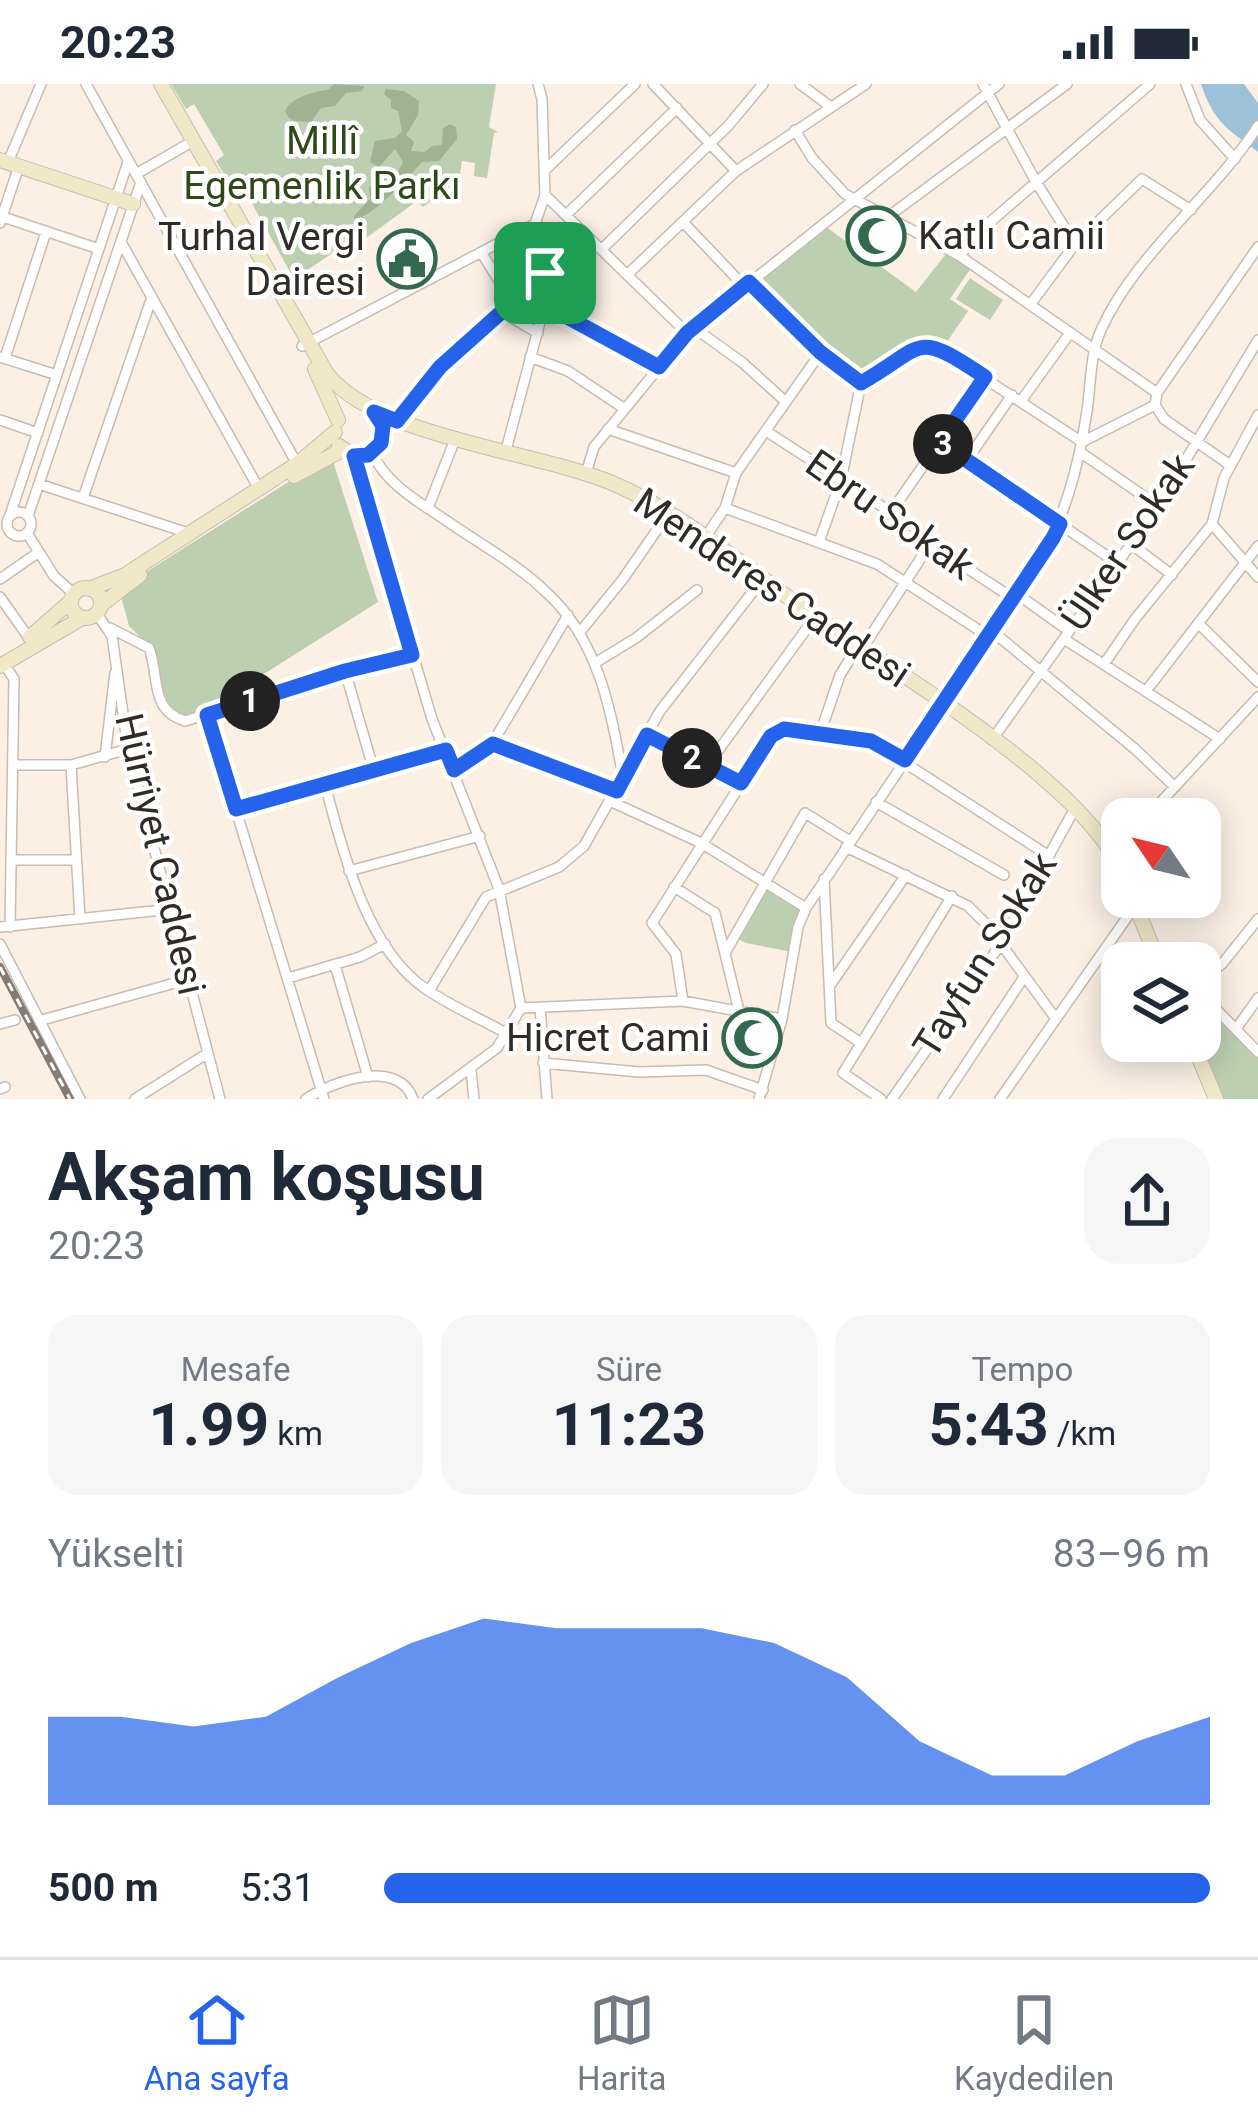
<!DOCTYPE html>
<html lang="tr">
<meta charset="utf-8">
<style>
body{margin:0;font-family:Roboto,sans-serif;background:#f6f6f7;color:#1f2937;height:100vh;display:flex;flex-direction:column;font-size:45px;white-space:nowrap}
*{box-sizing:border-box;margin:0}
p{font-size:39px;color:#747a83}
.icon{flex:none;width:66px;height:66px;fill:none;stroke:currentColor;stroke-width:2;stroke-linecap:round;stroke-linejoin:round}
.map{position:relative;height:1015px;overflow:hidden}
.sheet{display:flex;flex-direction:column;background:#fff;flex:1}
.sheet>*{flex:none}
.needle{width:78px;rotate:305deg}
.fabs{position:absolute;left:1101px;top:714px;display:grid;gap:24px}
.fabs a{display:grid;place-items:center;width:120px;height:120px;border-radius:24px;background:#fff;box-shadow:0 6px 30px #0003;font-size:60px}
.pin{position:absolute;display:grid;place-items:center;width:102px;height:102px;color:#fff;margin:-51px;border-radius:24px;box-shadow:0 6px 18px #0006}
.km{position:absolute;width:60px;height:60px;margin:-30px;border-radius:50%;background:#222;color:#fff;font-size:33px;line-height:60px;text-align:center}
.round{display:grid;place-items:center;flex:none;width:126px;height:126px;border-radius:36px;background:#f6f6f7}
.summary{display:flex;align-items:center;justify-content:space-between;height:204px;padding:0 48px}
h1{font-size:66px;font-weight:700;line-height:90px}
.figures{display:grid;grid-template-columns:repeat(3,1fr);gap:18px;height:204px;padding:12px 48px}
.figures div{display:grid;align-content:center;border-radius:30px;background:#f6f6f7;text-align:center}
.figures b{font-size:60px;font-weight:700}
.figures small{font-size:33px;font-weight:400}
.figures p{font-size:33px}
.chart{height:336px;padding:24px 48px}
.chart p{display:flex;justify-content:space-between}
.chart svg{width:100%;height:216px;margin-top:12px;fill:#2563eb;opacity:.7}
ul{padding:0 48px;list-style:none;font-size:39px}
li{display:grid;grid-template-columns:192px 144px 1fr;align-items:center;height:90px}
li i{height:30px;border-radius:15px;background:#2563eb}
.status{display:flex;justify-content:space-between;align-items:center;height:84px;padding:0 60px;background:#fff;direction:ltr}
.status svg{height:33px;fill:currentColor}
.dock{display:flex;justify-content:space-around;align-items:center;height:168px;border-top:3px solid #e0e1e3;background:#fff;font-size:33px;color:#747a83}
.dock a{display:grid;justify-items:center;gap:6px}
.dock .current{color:#2563eb}
.map>svg:first-child{display:block}
.green{fill:#bdcfb1}
.forest{fill:#9fb393}
.water{fill:#9dc1d8}
.lines{fill:none;stroke-linecap:round;stroke-linejoin:round}
.street-casing{stroke:#c7bcb1;stroke-width:12}
.secondary-casing{stroke:#c7bcb1;stroke-width:16}
.street{stroke:#fff;stroke-width:9}
.secondary{stroke:#f0e8c7;stroke-width:14}
.rail-casing{stroke:#837c75;stroke-width:8}
.rail{stroke:#fff;stroke-width:3;stroke-dasharray:9;stroke-linecap:butt}
.route-casing{stroke:#fff;stroke-width:24}
.route{stroke:#2563eb;stroke-width:15}
.labels{text-anchor:middle;dominant-baseline:central;stroke-width:9;stroke-linejoin:round;paint-order:stroke}
.park-label{font-size:39px;fill:#2f4a19;stroke:#fff}
.poi-label{font-size:39px;fill:#2f2b27;stroke:#fff;text-anchor:end}
.street-label{font-size:39px;fill:#2f2b27;stroke:#fff}
</style>
<div class="status"><b>20:23</b><svg viewBox="0 0 49 12"><path d="M0 12V9h3v3zM5 12V6h3v6zM10 12V3h3v9zM15 12V0h3v12zM26 1h20v11H26zM47 4h2v5h-2z"/></svg></div>
<div class="map">
<svg width="1258" height="1015" viewBox="0 0 1258 1015">
<rect width="100%" height="100%" fill="#fcf0e5"/>
<path class="green" d="M 171,0 L 496,0 L 489,43 L 498,48 L 494,49 L 487,94 L 474,92 L 475,79 L 462,77 L 459,97 L 423,123 L 417,117 L 362,157 L 358,152 L 294,195 L 244,105 L 235,109 L 216,77 L 224,71 L 194,20 L 186,25 Z
M 822,140 L 916,208 L 949,166 L 973,181 L 950,215 L 968,227 L 942,265 L 924,261 L 861,299 L 749,198 Z
M 970,194 L 1003,216 L 990,236 L 956,215 Z
M 331,371 L 378,518 L 205,627 L 183,634 L 170,627 L 160,606 L 155,567 L 129,542 L 119,505 Z
M 764,797 L 806,824 L 792,868 L 746,859 L 734,853 Z
M 1200,909 L 1258,968 L 1258,1015 L 1216,1015 L 1192,957 L 1200,957 Z"/>
<path class="forest" d="M 334,0 L 365,2 L 362,7 L 346,9 L 335,22 L 321,24 L 311,38 C 298,37 291,40 285,27 C 290,14 314,7 328,6 Z
M 386,5 L 404,7 L 419,17 L 418,31 L 406,51 L 414,58 L 411,67 L 425,68 L 432,62 L 442,61 L 443,44 L 450,40 L 456,43 L 457,55 L 439,77 L 422,78 C 402,99 384,122 357,136 L 353,133 L 370,115 L 369,104 L 383,93 L 395,94 L 403,78 L 395,65 L 379,83 L 370,78 L 375,57 L 395,54 L 402,47 L 398,27 L 391,24 L 391,16 L 384,10 Z"/>
<path class="water" d="M 1201,0 L 1244,0 L 1258,19 L 1258,68 C 1228,45 1214,39 1201,0 Z"/>
<g class="lines">
<g class="street-casing">
<path id="street" d="M 86,0 L 297,380
M 653,0 L 736,87
M 800,0 L 831,23
M 983,0 L 1036,98 L 1075,160
M 1186,0 L 1200,36 L 1235,75
M 795,46 L 812,74 L 845,110 L 960,172 L 1157,309
M 8,78 L 41,0
M 544,87 L 635,0
M 136,90 L 195,56
M 545,111 L 687,249
M 566,131 L 677,24
M 0,132 L 99,165
M 889,132 L 1067,0
M 683,138 L 744,202
M 0,139 L 19,82
M 121,158 L 259,405
M 602,165 L 728,42 L 763,0
M 481,168 L 513,219
M 960,172 L 974,152 L 1150,0
M 628,190 L 736,87 L 866,0
M 749,198 L 821,268 L 861,299
M 545,221 L 659,283
M 1030,221 L 1075,160 L 1142,95 L 1191,126
M 502,228 L 538,249
M 693,243 L 743,279 L 786,318
M 302,262 L 535,140
M 0,273 L 57,291
M 530,273 L 568,287 L 625,325
M 5,274 L 46,148
M 861,299 L 910,265 L 935,262 L 1082,358 L 1155,321 L 1157,309 L 1258,163
M 1021,317 L 1070,249
M 1155,321 L 1164,335 L 1230,381
M 0,336 L 38,349
M 397,337 L 440,282 L 546,189
M 608,345 L 736,389
M 766,347 L 929,453 L 930,460 L 1014,515
M 940,358 L 1117,479
M 506,366 L 547,212 L 535,140 L 545,111 L 542,15 L 538,0
M 1080,368 L 1158,422
M 372,369 C 387,401 419,418 447,437 C 480,460 517,480 546,508 C 598,555 612,628 623,694
M 354,372 L 432,635 L 499,805 L 521,924 L 497,964 L 428,1015
M 967,376 L 1012,311
M 586,389 L 594,363 L 687,249 L 999,0
M 39,400 L 188,449
M 83,414 L 152,213
M 428,424 L 456,353
M 725,424 L 877,480 L 988,552
M7 440a12 12 0 1 1 24 0a12 12 0 1 1-24 0Z
M 891,428 L 985,293
M 10,431 L 128,78
M 28,432 L 141,98
M 1212,440 L 1258,493
M 27,449 L 54,492 L 74,510
M 704,455 L 725,424 L 736,389 L 821,268
M 819,458 L 841,396 L 861,299
M 1131,460 L 1172,491
M 0,495 L 39,468
M 1017,510 L 1069,547
M 0,513 L 29,554
M 97,530 L 112,552 L 128,665 L 220,1015
M 1199,540 L 1258,598
M 110,544 L 149,564 C 160,593 149,626 185,637 L 345,587 L 412,571
M 992,547 L 1135,665 L 1175,703
M 580,548 L 623,495 L 668,430
M 1064,555 L 1220,655
M 862,565 L 930,460
M 595,579 L 636,554 L 697,506
M 4,580 L 14,595 L 10,843
M 1104,580 L 1135,535 L 1212,440 L 1224,394 L 1258,331
M 345,587 L 374,687
M 1146,607 L 1258,462
M 207,631 L 324,1015
M 820,650 L 840,591 L 858,562
M 647,651 L 741,699
M 992,656 L 1158,422 L 1258,256
M 492,660 L 568,531
M 105,673 L 115,589
M 13,681 L 71,681 L 128,665
M 71,681 L 80,835
M 707,682 L 815,533
M 454,685 L 492,660 L 617,707
M 325,701 C 343,766 365,861 423,903 C 448,921 479,934 506,949
M 612,718 L 701,759 L 806,824
M 876,718 L 1004,791
M 236,725 L 446,666
M 1145,735 L 1258,613
M 846,763 L 968,822 L 988,842 L 1056,935
M 11,776 L 75,776
M 349,787 L 480,752
M 824,795 L 831,939 L 861,959
M 674,803 L 715,829 L 739,927
M 0,843 L 172,825
M 0,860 L 80,1015
M 725,869 L 805,729 L 850,757
M 335,881 L 368,993
M 288,894 L 360,873 L 385,860
M 1200,895 L 1222,880 L 1258,835
M 831,900 L 906,791
M 429,907 L 486,813 L 559,783 L 584,762 L 660,627 L 762,496
M 1200,909 L 1258,968
M 683,917 L 676,870 L 652,839 L 771,653 L 780,646 L 871,657 L 1049,772
M 540,923 L 547,1015
M 521,924 L 683,917 L 782,935
M 42,936 L 189,895
M 0,940 L 15,936
M 1236,945 L 1258,914
M 543,979 L 639,988 L 706,986 L 763,1006
M 471,986 L 474,1015
M 0,1005 L 5,1003
M 135,1015 L 208,969
M 306,1015 C 333,997 398,974 413,1015
M 759,1015 L 782,935 L 798,843 L 806,824 L 1031,490 C 1064,439 1078,386 1087,327 C 1091,300 1090,270 1101,246 C 1135,170 1213,112 1258,42
M 881,1015 L 843,989 L 952,812
M 892,1015 L 1000,861 L 1075,724
M 943,1015 L 1024,893
M 1000,1015 L 1135,822"/>
</g>
<g class="secondary-casing">
<path id="secondary" d="M 161,0 L 327,290 C 379,354 532,366 612,399 C 683,429 747,485 810,529 C 892,586 1086,699 1122,789
M 0,76 L 133,120
M 315,285 L 338,336
M 339,362 L 354,372 L 376,366 L 384,346 L 374,328
M 294,392 L 342,366
M71 519a15 15 0 1 1 30 0a15 15 0 1 1-30 0Z
M 89,505 L 125,491 L 297,380 L 335,348
M 101,521 L 140,491
M 30,553 L 71,517
M 0,582 L 82,534
M 1132,813 L 1159,879
M 1192,957 L 1216,1015"/>
</g>
<use href="#street" class="street"/>
<use href="#secondary" class="secondary"/>
<g class="rail-casing">
<path id="rail" d="M 0,883 L 70,1015"/>
</g>
<use href="#rail" class="rail"/>
</g>
<g class="lines">
<g class="route-casing">
<path id="route" d="M 545,189 L 545,221 L 659,283 L 687,249 L 749,198 L 820,268 L 861,299 C 927,261 913,245 985,293 L 940,358 L 1060,440 L 1053,454 L 905,676 L 871,657 L 784,645 L 771,652 L 741,699 L 647,651 L 617,707 L 493,660 L 454,686 L 446,666 L 236,725 L 207,631 L 345,587 L 412,571 L 354,372 L 368,371 L 381,359 L 383,342 L 374,328 L 397,337 L 440,283 Z"/>
</g>
<use href="#route" class="route"/>
</g>
<defs>
<g id="mosque-ring" transform="scale(3)"><circle r="9.5" fill="#fff" stroke="#32694f" stroke-width="1.5"/><path d="M3.5-4.9A6 6 0 1 0 3.5 4.9A5 5 0 1 1 3.5-4.9Z" fill="#32694f"/></g>
<g id="civic-ring" transform="scale(3)"><circle r="9.5" fill="#fff" stroke="#32694f" stroke-width="1.5"/><path d="M-.6-6.5H3V-4.5H.6V-3L4-1V1h2V6H-6V1h2V-1L-.6-3ZM-1.2 2.5V6h2.4V2.5Z" fill="#32694f"/></g>
</defs>
<g fill-rule="evenodd">
<use href="#mosque-ring" x="876" y="152"/>
<use href="#civic-ring" x="407" y="175"/>
<use href="#mosque-ring" x="752" y="954"/>
</g>
<g class="labels">
<g class="park-label">
<text x="322" y="57">Millî<tspan x="322" dy="45">Egemenlik Parkı</tspan></text>
</g>
<g class="poi-label">
<text x="918" y="152" text-anchor="start">Katlı Camii</text>
<text x="365" y="153">Turhal Vergi<tspan x="365" dy="45">Dairesi</tspan></text>
<text x="710" y="954">Hicret Cami</text>
</g>
<g class="street-label">
<text transform="translate(890 431) rotate(35)">Ebru Sokak</text>
<text transform="translate(1128 458) rotate(-56)">Ülker Sokak</text>
<text transform="translate(772 504) rotate(34)">Menderes Caddesi</text>
<text transform="translate(160 770) rotate(77)">Hürriyet Caddesi</text>
<text transform="translate(985 871) rotate(-58)">Tayfun Sokak</text>
</g>
</g>
</svg>
<div class="fabs">
<a><svg class="needle" viewBox="-14 -14 28 28"><path d="M0-13l5 13h-10z" fill="#e53935"/><path d="M0 13l5-13h-10z" fill="#747a83"/></svg></a>
<a><svg class="icon" aria-label="layers" viewBox="0 0 24 24"><path d="M12 4l9 5-9 5-9-5zM3 14l9 5 9-5"/></svg></a>
</div>
<div class="pin" style="left:545px;top:189px;background:#1e9e55"><svg class="icon" aria-label="arrive" viewBox="0 0 24 24"><path d="M6 21V4h12l-3 4 3 4H6"/></svg></div>
<b class="km" style="left:250px;top:617px">1</b>
<b class="km" style="left:692px;top:674px">2</b>
<b class="km" style="left:943px;top:360px">3</b>
</div>
<section class="sheet">
<div class="summary"><div><h1>Akşam koşusu</h1><p>20:23</p></div><a class="round"><svg class="icon" aria-label="share" viewBox="0 0 24 24"><path d="M12 15V3M7 8l5-5 5 5M5 13v7h14v-7"/></svg></a></div>
<div class="figures">
<div><p>Mesafe</p><b>1.99<small> km</small></b></div>
<div><p>Süre</p><b>11:23</b></div>
<div><p>Tempo</p><b>5:43<small> /km</small></b></div>
</div>
<div class="chart"><p><span>Yükselti</span>83–96 m</p>
<svg viewBox="0 0 160 44" preserveAspectRatio="none"><path d="M0 44V26L10 26L20 28L30 26L40 18L50 11L60 6L70 8L80 8L90 8L100 11L110 18L120 31L130 38L140 38L150 31L160 26V44z"/></svg>
</div>
<ul>
<li><b>500 m</b>5:31<i style="width:100%"></i></li>
</ul>
</section>
<nav class="dock">
<a class="current"><svg class="icon" aria-label="home" viewBox="0 0 24 24"><path d="M3 11l9-7 9 7M6 9v11h12V9"/></svg>Ana sayfa</a>
<a><svg class="icon" aria-label="map" viewBox="0 0 24 24"><path d="M3 6l6-2 6 2 6-2v14l-6 2-6-2-6 2zM9 4v14M15 6v14"/></svg>Harita</a>
<a><svg class="icon" aria-label="saved" viewBox="0 0 24 24"><path d="M7 4h10v16l-5-4-5 4z"/></svg>Kaydedilen</a>
</nav>
